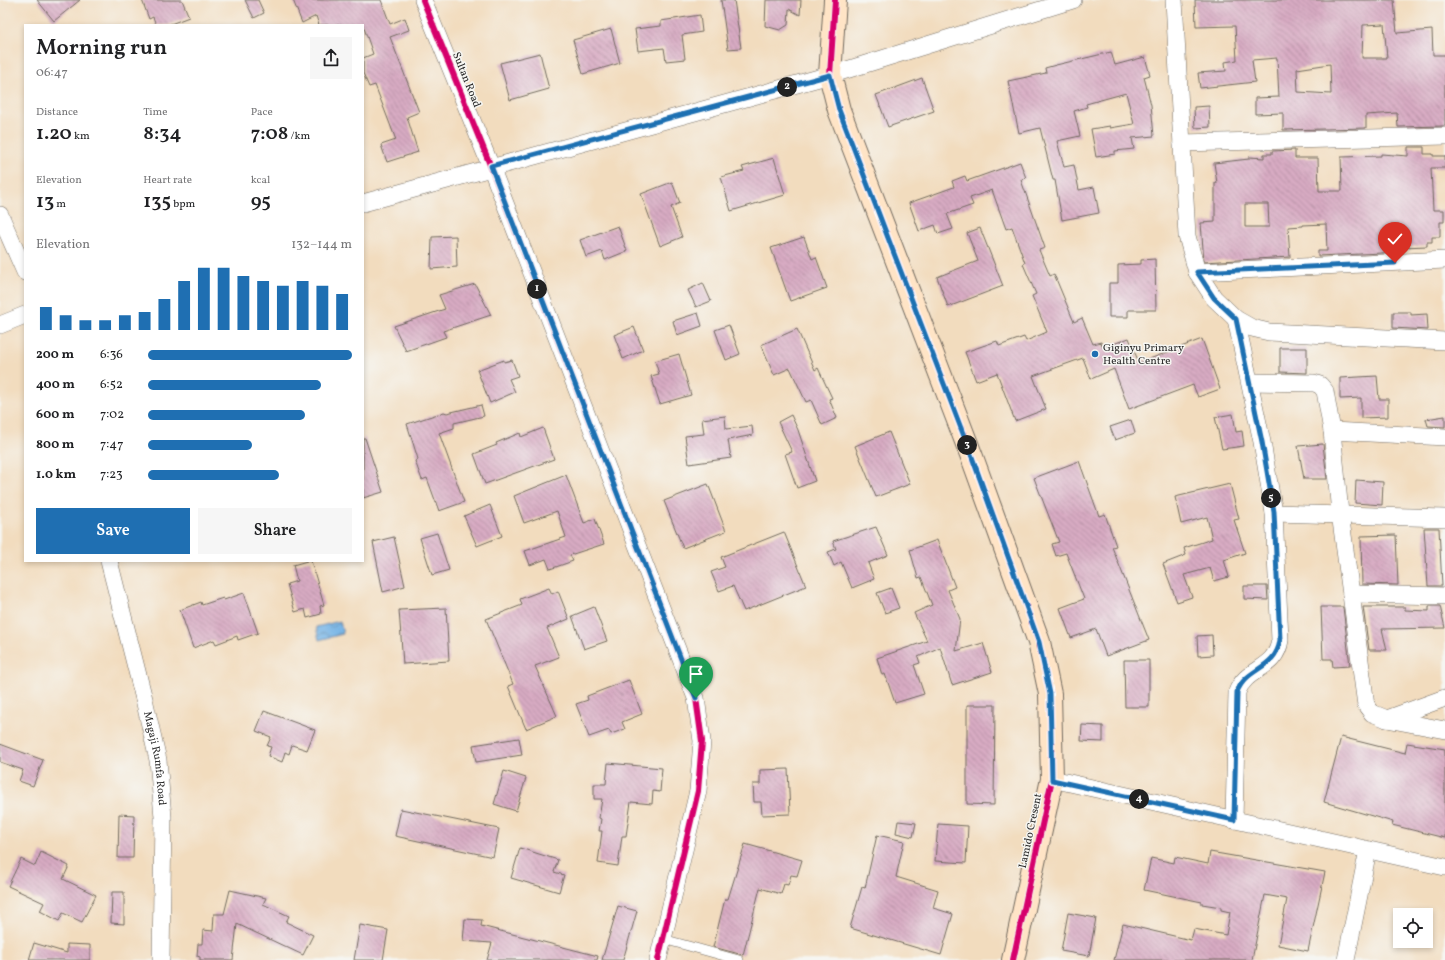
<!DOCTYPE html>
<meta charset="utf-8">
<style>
body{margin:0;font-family:Vollkorn,serif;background:#f6f6f6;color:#202124;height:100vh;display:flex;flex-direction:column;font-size:15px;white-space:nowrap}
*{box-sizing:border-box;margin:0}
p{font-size:13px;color:#757577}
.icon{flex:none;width:22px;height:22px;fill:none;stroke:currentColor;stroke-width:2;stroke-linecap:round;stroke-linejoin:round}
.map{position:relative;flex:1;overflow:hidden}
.drawer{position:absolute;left:24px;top:24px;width:340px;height:538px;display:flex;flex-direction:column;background:#fff;border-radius:0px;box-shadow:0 2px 6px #0003}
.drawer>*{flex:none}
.tools{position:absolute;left:1393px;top:908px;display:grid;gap:8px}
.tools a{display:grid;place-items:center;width:40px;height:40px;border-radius:0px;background:#fff;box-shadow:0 2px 6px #0003;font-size:20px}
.pin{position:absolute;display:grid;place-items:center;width:34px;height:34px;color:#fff;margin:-41px -17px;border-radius:50% 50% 50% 0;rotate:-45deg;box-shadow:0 0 4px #0007}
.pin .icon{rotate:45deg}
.km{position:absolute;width:20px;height:20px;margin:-10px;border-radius:50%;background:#222;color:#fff;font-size:11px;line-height:20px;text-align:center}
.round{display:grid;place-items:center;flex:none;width:42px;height:42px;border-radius:0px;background:#f6f6f6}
.overview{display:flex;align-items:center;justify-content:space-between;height:68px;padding:0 12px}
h1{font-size:22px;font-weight:600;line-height:30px}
.metrics{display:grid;grid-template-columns:repeat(3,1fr);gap:6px;height:68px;padding:4px 12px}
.metrics div{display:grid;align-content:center}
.metrics b{font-size:20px;font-weight:600}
.metrics small{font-size:11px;font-weight:400}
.metrics p{font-size:11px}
.chart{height:112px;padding:8px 12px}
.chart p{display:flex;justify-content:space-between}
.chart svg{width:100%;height:72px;margin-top:4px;stroke:#1f6fb2;stroke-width:6}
.action{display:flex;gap:8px;margin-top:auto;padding:8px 12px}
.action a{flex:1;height:46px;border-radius:0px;background:#1f6fb2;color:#fff;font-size:16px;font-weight:600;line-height:46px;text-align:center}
.action a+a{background:#f6f6f6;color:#202124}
ul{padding:0 12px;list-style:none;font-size:13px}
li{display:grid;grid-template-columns:64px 48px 1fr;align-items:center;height:30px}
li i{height:10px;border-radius:5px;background:#1f6fb2}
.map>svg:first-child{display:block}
.water{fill:url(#water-waves);stroke:#4e6e88}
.building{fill:url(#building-back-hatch);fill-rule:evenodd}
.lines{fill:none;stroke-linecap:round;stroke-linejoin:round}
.lane-casing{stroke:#71695e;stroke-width:10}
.street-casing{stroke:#71695e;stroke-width:18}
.secondary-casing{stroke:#71695e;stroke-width:24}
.lane{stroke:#fff;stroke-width:9}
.street{stroke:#fff;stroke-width:17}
.secondary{stroke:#ffe4c6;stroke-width:22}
.cycleway-casing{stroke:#f6f6f2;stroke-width:8}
.cycleway{stroke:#d6006c;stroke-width:6}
.route-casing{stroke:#fff;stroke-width:8}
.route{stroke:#1f6fb2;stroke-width:5}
.poi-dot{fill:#1f6fb2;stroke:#f6f6f2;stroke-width:1.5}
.labels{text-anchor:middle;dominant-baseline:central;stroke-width:3;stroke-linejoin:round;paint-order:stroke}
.street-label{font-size:11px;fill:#2b2b2b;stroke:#f6f6f2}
.poi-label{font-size:11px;fill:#2b2b2b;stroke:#f6f6f2;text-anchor:start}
</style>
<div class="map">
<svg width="1445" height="960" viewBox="0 0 1445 960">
<defs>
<pattern id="water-waves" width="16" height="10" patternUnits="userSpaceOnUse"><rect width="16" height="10" fill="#71b1e5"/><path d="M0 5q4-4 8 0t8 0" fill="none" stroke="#5d90ba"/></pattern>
<pattern id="building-back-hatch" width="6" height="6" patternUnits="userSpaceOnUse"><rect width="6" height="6" fill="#d8abc3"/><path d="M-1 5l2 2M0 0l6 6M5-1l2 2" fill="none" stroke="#af8b9f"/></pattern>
</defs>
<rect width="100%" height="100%" fill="#f6f6f2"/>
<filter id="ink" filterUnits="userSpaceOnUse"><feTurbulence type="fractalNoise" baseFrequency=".025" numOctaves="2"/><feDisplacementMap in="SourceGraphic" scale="8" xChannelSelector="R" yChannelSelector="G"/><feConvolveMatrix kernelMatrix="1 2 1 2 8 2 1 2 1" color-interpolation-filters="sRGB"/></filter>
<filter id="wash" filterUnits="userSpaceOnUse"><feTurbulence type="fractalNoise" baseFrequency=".012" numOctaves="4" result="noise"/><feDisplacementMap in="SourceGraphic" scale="16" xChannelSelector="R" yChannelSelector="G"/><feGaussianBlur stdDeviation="0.9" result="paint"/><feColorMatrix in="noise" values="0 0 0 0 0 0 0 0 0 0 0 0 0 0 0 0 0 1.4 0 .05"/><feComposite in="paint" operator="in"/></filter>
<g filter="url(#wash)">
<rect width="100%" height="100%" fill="#f2dcbe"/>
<path class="water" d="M 340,621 L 343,634 L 319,640 L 316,627 Z"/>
<g id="blocks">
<path class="building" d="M 37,0 L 80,0 L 54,21 Z
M 142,0 L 182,0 L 189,17 L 168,25 L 156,25 L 153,17 L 149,19 Z
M 245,0 L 258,0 L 264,13 L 254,18 Z
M 293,0 L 381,0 L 390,24 L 405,18 L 409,30 L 390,37 L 419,112 L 407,117 L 418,152 L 387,162 L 381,145 L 396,140 L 375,85 L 369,87 L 363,73 L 363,58 L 373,54 L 363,25 L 319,25 L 316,16 L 302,23 Z
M 721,0 L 734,0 L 741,48 L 728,49 Z
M 766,0 L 801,0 L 800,15 L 789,9 L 788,25 L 780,30 L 765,26 Z
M 1195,0 L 1394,0 L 1397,33 L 1432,30 L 1433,55 L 1445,55 L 1445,126 L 1398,127 L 1397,113 L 1366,115 L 1366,128 L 1283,130 L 1283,113 L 1255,114 L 1255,98 L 1279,97 L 1277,58 L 1252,60 L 1255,82 L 1200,88 L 1198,73 L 1226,71 L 1225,62 L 1237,60 L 1235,26 L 1196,27 ZM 1384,24 L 1387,58 L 1362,58 L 1363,25 ZM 1330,64 L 1331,94 L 1298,92 L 1297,69 Z
M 700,15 L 702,32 L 682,35 L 685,59 L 666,61 L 664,48 L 638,51 L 635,29 L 661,26 L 661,21 Z
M 611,29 L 620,63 L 583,74 L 573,40 Z
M 1111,52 L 1115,65 L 1145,57 L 1150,75 L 1144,77 L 1151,105 L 1154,136 L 1132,138 L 1134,149 L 1115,151 L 1115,154 L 1096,157 L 1091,129 L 1110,126 L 1110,128 L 1134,124 L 1126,93 L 1086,104 L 1087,107 L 1074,111 L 1080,136 L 1057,141 L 1064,167 L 1074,165 L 1079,190 L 1094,187 L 1099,213 L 1062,220 L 1055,180 L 1053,180 L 1040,128 L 1019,133 L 1008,81 L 1046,73 L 1045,68 L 1056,65 Z
M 540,53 L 549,89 L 510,100 L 500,63 Z
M 922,78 L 934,111 L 888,127 L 876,95 Z
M 1209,106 L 1210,127 L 1195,128 L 1194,107 Z
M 1408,147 L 1424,147 L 1424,154 L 1433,154 L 1433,156 L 1445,156 L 1445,168 L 1431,168 L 1433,210 L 1444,210 L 1444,222 L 1440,222 L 1440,237 L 1432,237 L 1432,242 L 1427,242 L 1427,246 L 1403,247 L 1403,252 L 1318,256 L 1318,251 L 1327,251 L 1326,224 L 1303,225 L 1303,226 L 1288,227 L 1290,257 L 1204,262 L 1201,223 L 1215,222 L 1215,183 L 1217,183 L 1214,163 L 1249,159 L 1249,157 L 1264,158 L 1264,154 L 1272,154 L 1272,151 L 1295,150 L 1295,158 L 1318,158 L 1319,191 L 1342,191 L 1341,157 L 1381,156 L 1381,154 L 1408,156 ZM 1245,204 L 1268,204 L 1269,227 L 1245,227 Z
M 774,158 L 785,195 L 731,211 L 721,177 L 744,171 L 742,167 Z
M 1020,162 L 1026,178 L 1021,180 L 1045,248 L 1039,250 L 1050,276 L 1054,274 L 1074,322 L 1082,318 L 1093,344 L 1101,342 L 1103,348 L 1129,338 L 1139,363 L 1202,339 L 1220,389 L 1198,397 L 1193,385 L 1129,409 L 1114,369 L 1091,379 L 1083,358 L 1033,376 L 1046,409 L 1015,421 L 997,373 L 976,381 L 965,352 L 997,341 L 999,346 L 1024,337 L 1026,341 L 1047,332 L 1032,296 L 1036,294 L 1023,264 L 1025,263 L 1012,227 L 1006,229 L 992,190 L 970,198 L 973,205 L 947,214 L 953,229 L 938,234 L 935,225 L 919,231 L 909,203 L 954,187 L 952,181 L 965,176 L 967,181 Z
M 672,182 L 680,203 L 671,207 L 682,237 L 660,246 L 641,194 Z
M 618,226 L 627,251 L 605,260 L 602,251 L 586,257 L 580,240 Z
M 980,228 L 1003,286 L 948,307 L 937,277 L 978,261 L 967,233 Z
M 456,236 L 457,267 L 431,269 L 432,237 Z
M 804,237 L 812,259 L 816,257 L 827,288 L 790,301 L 771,248 Z
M 1155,259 L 1156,310 L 1128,310 L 1128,317 L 1109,317 L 1109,283 L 1118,283 L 1118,265 L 1141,264 L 1141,260 Z
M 703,283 L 711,301 L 696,307 L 688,290 Z
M 475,284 L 491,315 L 443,331 L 446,337 L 406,351 L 394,326 L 445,309 L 439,295 Z
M 1393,312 L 1411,312 L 1411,315 L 1427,314 L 1428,330 L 1393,328 Z
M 698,313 L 702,326 L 677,335 L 673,321 Z
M 729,325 L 740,354 L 726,360 L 715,330 Z
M 634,327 L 643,350 L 623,359 L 614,335 Z
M 797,329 L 815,370 L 818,368 L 832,398 L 829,399 L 837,418 L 822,425 L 811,400 L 806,402 L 790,368 L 774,375 L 761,345 Z
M 1280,348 L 1307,348 L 1307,373 L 1280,372 Z
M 679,354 L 691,395 L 660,404 L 651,376 L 659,374 L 655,361 Z
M 504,360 L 504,362 L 512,360 L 518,376 L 509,379 L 515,392 L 490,403 L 477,370 Z
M 1377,376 L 1379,399 L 1388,399 L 1388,417 L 1361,418 L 1361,398 L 1340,399 L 1340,378 Z
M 481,405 L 484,416 L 454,423 L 454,428 L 439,433 L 464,502 L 439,511 L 427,478 L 422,480 L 415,461 L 418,459 L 407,424 L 444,412 L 447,413 Z
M 1233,414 L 1236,432 L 1242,431 L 1244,446 L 1222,449 L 1215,417 Z
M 791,415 L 798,430 L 815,481 L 797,488 L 785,454 L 792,452 L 778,422 Z
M 725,416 L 726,429 L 752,426 L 753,435 L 728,440 L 731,458 L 689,464 L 685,436 L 704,434 L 702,419 Z
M 1445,416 L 1445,427 L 1428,426 L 1426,419 Z
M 1131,420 L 1135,433 L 1115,440 L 1110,427 Z
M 543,428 L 554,459 L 485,484 L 474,454 L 497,445 L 496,443 L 520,433 L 521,437 Z
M 889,432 L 910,484 L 876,497 L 855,446 Z
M 363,438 L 365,438 L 383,492 L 363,498 Z
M 1323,444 L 1327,479 L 1304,479 L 1298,446 Z
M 1079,461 L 1099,516 L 1105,514 L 1116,546 L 1112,547 L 1149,640 L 1106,656 L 1096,629 L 1071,638 L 1060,608 L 1084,599 L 1066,553 L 1056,556 L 1052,544 L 1059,542 L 1034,478 Z
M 566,475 L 584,523 L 595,519 L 604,544 L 570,555 L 573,561 L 550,569 L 546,559 L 530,565 L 525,551 L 566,537 L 557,511 L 524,523 L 514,496 Z
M 1356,480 L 1383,482 L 1382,505 L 1355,503 Z
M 708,484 L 726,531 L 683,548 L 664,501 Z
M 1230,484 L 1239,519 L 1234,520 L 1245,553 L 1224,560 L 1229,577 L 1214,581 L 1210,568 L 1184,575 L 1192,597 L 1177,602 L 1163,564 L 1186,555 L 1184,548 L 1212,539 L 1207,517 L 1181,524 L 1175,497 Z
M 490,505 L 502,536 L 477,546 L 464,516 Z
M 876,527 L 888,555 L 868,563 L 874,579 L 852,588 L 841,562 L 834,566 L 828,552 L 836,549 L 833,541 Z
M 1424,528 L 1439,528 L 1442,586 L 1428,586 Z
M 784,532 L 806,586 L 744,611 L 733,586 L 719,591 L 711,572 L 725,567 L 721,557 Z
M 437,533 L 449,570 L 432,575 L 420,538 Z
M 1396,535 L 1398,585 L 1362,584 L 1361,536 Z
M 394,537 L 405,586 L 383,592 L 373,542 Z
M 937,540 L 955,587 L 948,590 L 960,619 L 956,651 L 983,643 L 992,672 L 952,685 L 940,647 L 918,657 L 920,663 L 914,665 L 924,694 L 895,703 L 885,674 L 882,675 L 877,658 L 927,641 L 914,613 L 932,605 L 921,577 L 918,578 L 910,550 Z
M 307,561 L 311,561 L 324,605 L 320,606 L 321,614 L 307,618 L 305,609 L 295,612 L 287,584 L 297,581 L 293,565 Z
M 1244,586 L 1267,586 L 1268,600 L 1244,599 Z
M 549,588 L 552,594 L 558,591 L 569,619 L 547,628 L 559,657 L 535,666 L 557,716 L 526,729 L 508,686 L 513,684 L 486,619 L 522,605 L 520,599 Z
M 891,588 L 899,608 L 885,613 L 877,593 Z
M 244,593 L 258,633 L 238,640 L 237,636 L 216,644 L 214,640 L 193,648 L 180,610 L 201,602 L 202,605 L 223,598 L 224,600 Z
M 1429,606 L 1440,606 L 1445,628 L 1382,629 L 1387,650 L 1369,650 L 1363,607 L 1405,607 L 1405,610 L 1429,611 Z
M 594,607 L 607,641 L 584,649 L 572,616 Z
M 1321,607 L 1343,607 L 1350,666 L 1333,667 L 1332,659 L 1323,659 Z
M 446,608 L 449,661 L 403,664 L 399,610 Z
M 1212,635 L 1213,655 L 1198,656 L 1197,636 Z
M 1124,660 L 1149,660 L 1149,707 L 1125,707 Z
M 629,680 L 642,714 L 622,722 L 625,729 L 611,734 L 609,730 L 589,737 L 576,704 L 588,700 L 587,696 Z
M 967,705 L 995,705 L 994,805 L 967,804 Z
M 264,711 L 315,730 L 307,750 L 292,745 L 289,754 L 285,752 L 282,762 L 268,756 L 271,747 L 267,746 L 271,737 L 256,731 Z
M 1082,725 L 1103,726 L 1103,742 L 1081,741 Z
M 1341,737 L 1405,753 L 1407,743 L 1445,749 L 1445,838 L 1392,825 L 1393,822 L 1324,802 Z
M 519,738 L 522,755 L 476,762 L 473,745 Z
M 0,744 L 43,760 L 33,786 L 19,781 L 23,770 L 0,762 Z
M 608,763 L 662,768 L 660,792 L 653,791 L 652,804 L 631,802 L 626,836 L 622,836 L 618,866 L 598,863 L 602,831 L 599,831 L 601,819 L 599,818 L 602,799 L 594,799 L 594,784 L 606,784 Z
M 788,769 L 790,814 L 762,815 L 761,802 L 754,802 L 753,784 L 760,784 L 760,770 Z
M 504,771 L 526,778 L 516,811 L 494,804 Z
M 401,809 L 499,829 L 493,857 L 395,836 Z
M 119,814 L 134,815 L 133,858 L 118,858 Z
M 898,821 L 916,823 L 913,837 L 896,833 Z
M 938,824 L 968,826 L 966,863 L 935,861 Z
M 877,835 L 904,841 L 896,877 L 938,890 L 933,908 L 953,914 L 941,955 L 850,928 L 862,887 L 865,888 Z
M 745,844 L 802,860 L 797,876 L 791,875 L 788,885 L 784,884 L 781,894 L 760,888 L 743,955 L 713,947 L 725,899 L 728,899 Z
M 520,848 L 558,860 L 554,872 L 564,875 L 559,892 L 511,878 Z
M 41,852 L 69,866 L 63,879 L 96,895 L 82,922 L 63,913 L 59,921 L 40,911 L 44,903 L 8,886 L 21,859 L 35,866 Z
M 1210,852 L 1325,872 L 1308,951 L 1278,945 L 1287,899 L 1265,895 L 1252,960 L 1114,960 L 1123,924 L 1191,940 L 1194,929 L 1226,935 L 1230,912 L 1221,910 L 1221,907 L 1202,904 L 1202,902 L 1144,890 L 1151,858 L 1174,863 L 1175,857 L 1208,864 Z
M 230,890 L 266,898 L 263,904 L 289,916 L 286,922 L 313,935 L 303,955 L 237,924 L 233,960 L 200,960 L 200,957 L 197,956 L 198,944 L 202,944 L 203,930 L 213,931 L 214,914 L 224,914 Z
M 112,892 L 124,892 L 124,924 L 111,923 Z
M 618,906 L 637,911 L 623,960 L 602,960 Z
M 1068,913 L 1096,918 L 1089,956 L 1061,951 Z
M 465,919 L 482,920 L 481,926 L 598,956 L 597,960 L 487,960 L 492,943 L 463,941 Z
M 360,925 L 388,930 L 383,960 L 354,960 Z
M 34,943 L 67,953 L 67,944 L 90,945 L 90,960 L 29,960 Z"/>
</g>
</g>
<g filter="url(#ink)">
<use href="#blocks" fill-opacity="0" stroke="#71695e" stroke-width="1"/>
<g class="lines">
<g class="lane-casing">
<path id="lane" d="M 663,939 L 739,960"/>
</g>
<g class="street-casing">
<g id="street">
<path d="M 423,0 L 491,167 L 696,698 L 702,741 L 698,791 L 658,960"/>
<path d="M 1174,0 L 1187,236 L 1197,272 L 1214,298 L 1236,319 L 1252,328 L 1269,332 L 1445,341"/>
<path d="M 1182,143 L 1445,136"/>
<path d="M 363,203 L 830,75 L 1073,0"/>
<path d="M 0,215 L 25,272"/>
<path d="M 1197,272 L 1445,260"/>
<path d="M 0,325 L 25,315"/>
<path d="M 1250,382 L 1314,383 L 1320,385 L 1325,391 L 1332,431 L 1340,513 L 1366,705 L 1372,713 L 1387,719 L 1445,730"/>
<path d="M 1332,431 L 1445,437"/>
<path d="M 1274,513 L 1445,518"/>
<path id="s1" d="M 109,561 L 144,699 L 158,760 L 163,817 L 161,960"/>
<path d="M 1351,594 L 1445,596"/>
<path d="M 1387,719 L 1445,698"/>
<path d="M 1052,779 L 1445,867"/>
<path d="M 1234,820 L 1237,692 C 1246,667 1276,670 1280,640 L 1274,513 L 1262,442 L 1236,319"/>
<path d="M 1346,960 L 1368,850"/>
</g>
</g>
<g class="secondary-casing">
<path id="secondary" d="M 835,0 L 830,75 L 839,110 L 972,457 L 1039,642 L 1050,694 L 1052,779 L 1013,960"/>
</g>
<use href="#lane" class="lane"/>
<use href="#street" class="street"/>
<use href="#secondary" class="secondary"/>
<g class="cycleway-casing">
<path id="cycleway" d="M 423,0 L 491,167 L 696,698 L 702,741 L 698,791 L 658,960
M 835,0 L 830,75 L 839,110 L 972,457 L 1039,642 L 1050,694 L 1052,779 L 1013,960"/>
</g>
<use href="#cycleway" class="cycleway"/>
</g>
</g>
<g class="lines" filter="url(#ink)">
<g class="route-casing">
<path id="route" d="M 696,698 L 491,166 L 830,75 L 839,110 L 972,457 L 1039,642 L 1050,694 L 1052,780 L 1234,820 L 1237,692 C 1246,667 1276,670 1280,640 L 1274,512 L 1262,442 L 1236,319 L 1214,298 L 1197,272 L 1395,263"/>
</g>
<use href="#route" class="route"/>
</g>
<circle class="poi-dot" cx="1095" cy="354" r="4"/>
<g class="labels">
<g class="street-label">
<text transform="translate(466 80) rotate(68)">Sultan Road</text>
<text stroke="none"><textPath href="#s1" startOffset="203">Magaji Rumfa Road</textPath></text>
<text transform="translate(1031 831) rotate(-78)">Lamido Cresent</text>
</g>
<g class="poi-label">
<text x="1103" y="348">Giginyu Primary<tspan x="1103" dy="13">Health Centre</tspan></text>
</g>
</g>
</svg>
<div class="tools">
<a><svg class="icon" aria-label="locate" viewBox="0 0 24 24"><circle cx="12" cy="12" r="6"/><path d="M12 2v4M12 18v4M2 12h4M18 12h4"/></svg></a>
</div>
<div class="pin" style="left:696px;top:698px;background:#1e9e55"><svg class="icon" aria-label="arrive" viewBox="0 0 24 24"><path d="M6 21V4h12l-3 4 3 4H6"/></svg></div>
<div class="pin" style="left:1395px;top:263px;background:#d93025"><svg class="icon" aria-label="check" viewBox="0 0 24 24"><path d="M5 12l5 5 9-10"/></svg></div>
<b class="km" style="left:537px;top:289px">1</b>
<b class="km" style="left:787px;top:87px">2</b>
<b class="km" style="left:967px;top:445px">3</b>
<b class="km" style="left:1139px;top:799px">4</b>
<b class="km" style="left:1271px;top:498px">5</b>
<section class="drawer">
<div class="overview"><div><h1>Morning run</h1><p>06:47</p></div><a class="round"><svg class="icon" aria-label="share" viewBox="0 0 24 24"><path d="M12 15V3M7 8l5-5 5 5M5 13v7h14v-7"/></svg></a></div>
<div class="metrics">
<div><p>Distance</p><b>1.20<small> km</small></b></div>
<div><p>Time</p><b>8:34</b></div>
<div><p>Pace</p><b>7:08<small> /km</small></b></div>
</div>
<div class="metrics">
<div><p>Elevation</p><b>13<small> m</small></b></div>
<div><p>Heart rate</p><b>135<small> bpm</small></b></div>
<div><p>kcal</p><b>95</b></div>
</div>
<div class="chart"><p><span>Elevation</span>132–144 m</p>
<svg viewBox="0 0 160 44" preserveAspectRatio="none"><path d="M5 44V30M15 44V35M25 44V38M35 44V38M45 44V35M55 44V33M65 44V25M75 44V14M85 44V6M95 44V6M105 44V11M115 44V14M125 44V17M135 44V14M145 44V17M155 44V22"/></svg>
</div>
<ul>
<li><b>200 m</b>6:36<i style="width:100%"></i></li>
<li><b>400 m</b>6:52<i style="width:85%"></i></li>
<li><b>600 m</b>7:02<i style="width:77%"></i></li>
<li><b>800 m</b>7:47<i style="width:51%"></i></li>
<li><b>1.0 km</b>7:23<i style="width:64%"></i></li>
</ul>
<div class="action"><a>Save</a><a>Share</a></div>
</section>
</div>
